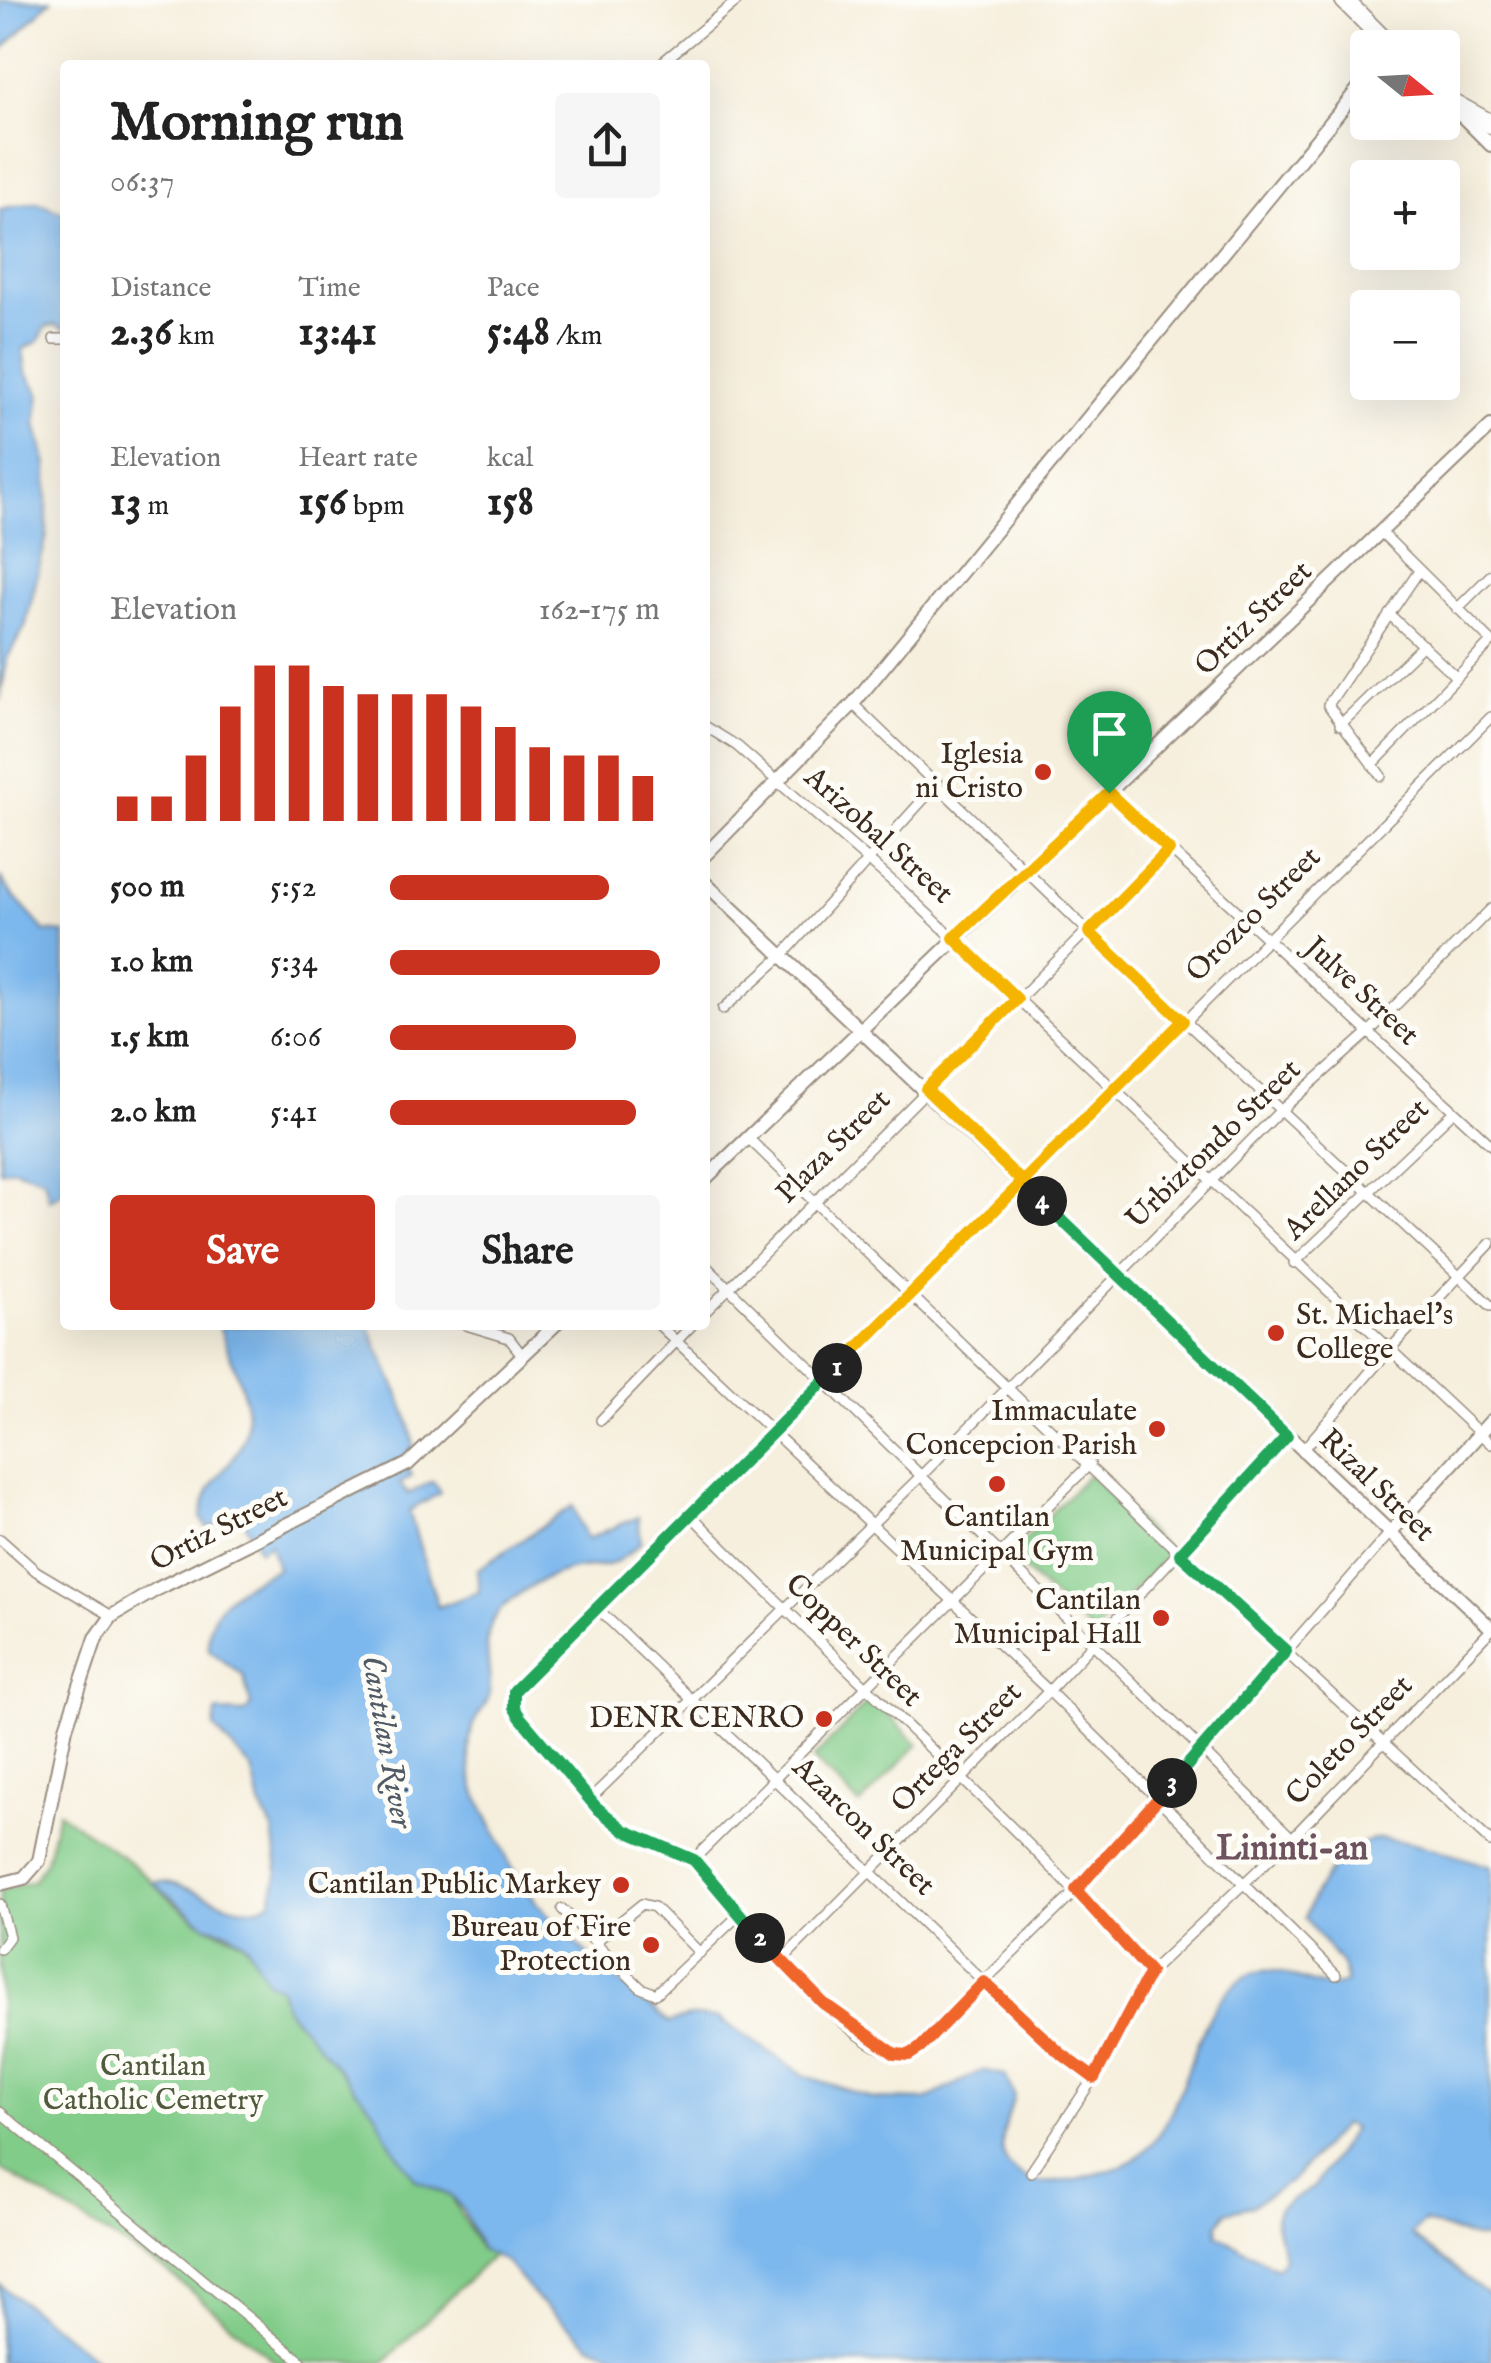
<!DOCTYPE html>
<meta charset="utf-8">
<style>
body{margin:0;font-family:"IM FELL English",serif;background:#f6f6f6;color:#222;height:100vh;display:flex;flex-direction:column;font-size:38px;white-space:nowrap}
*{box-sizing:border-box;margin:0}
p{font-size:32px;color:#767676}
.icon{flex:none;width:55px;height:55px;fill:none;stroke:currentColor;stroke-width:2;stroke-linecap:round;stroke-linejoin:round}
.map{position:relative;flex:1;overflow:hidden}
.panel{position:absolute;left:60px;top:60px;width:650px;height:1270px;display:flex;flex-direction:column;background:#fff;border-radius:10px;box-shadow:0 10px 40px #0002}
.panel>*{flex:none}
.needle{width:65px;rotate:108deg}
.buttons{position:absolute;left:1350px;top:30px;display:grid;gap:20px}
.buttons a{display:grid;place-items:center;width:110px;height:110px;border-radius:10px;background:#fff;box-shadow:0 10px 40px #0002;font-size:50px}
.pin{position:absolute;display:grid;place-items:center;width:85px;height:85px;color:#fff;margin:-102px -42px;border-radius:50% 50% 50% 0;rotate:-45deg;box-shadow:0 0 10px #0007}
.pin .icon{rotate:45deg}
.km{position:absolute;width:50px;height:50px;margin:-25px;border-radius:50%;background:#222;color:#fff;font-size:28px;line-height:50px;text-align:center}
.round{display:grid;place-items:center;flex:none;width:105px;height:105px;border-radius:10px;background:#f6f6f6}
.head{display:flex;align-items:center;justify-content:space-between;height:170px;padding:0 50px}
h1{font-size:55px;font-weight:800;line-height:75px}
.figures{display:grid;grid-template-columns:repeat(3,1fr);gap:15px;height:170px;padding:10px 50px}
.figures div{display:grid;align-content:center}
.figures b{font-size:42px;font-weight:800}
.figures small{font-size:28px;font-weight:400}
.figures p{font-size:28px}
.chart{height:280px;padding:20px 50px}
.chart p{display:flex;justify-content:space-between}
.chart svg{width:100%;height:180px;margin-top:10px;stroke:#c8321e;stroke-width:6}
.cta{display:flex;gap:20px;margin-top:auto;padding:20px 50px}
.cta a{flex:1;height:115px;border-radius:10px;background:#c8321e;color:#fff;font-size:40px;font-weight:800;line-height:115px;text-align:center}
.cta a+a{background:#f6f6f6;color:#222}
ul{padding:0 50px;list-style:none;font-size:32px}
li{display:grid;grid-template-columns:160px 120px 1fr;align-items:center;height:75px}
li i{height:25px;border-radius:12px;background:#c8321e}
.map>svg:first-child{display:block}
.green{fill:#81cc89;stroke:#5e7b54;stroke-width:2.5}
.water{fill:#7bb7ed;stroke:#5b7086;stroke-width:2.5;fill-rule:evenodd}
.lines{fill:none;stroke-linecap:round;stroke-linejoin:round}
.street-casing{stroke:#988c7e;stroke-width:12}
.secondary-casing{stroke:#988c7e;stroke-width:16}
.highway-casing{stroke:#988c7e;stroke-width:21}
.street{stroke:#fff;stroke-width:9}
.secondary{stroke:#fff;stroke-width:12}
.highway{stroke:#fff;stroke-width:18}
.split-1-casing{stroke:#fff;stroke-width:20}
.split-2-casing{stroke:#fff;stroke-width:20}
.split-3-casing{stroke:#fff;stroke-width:20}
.split-4-casing{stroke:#fff;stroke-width:20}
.split-5-casing{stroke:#fff;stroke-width:20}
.split-1{stroke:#f5b400;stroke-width:12}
.split-2{stroke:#22a559;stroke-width:12}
.split-3{stroke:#f0652b;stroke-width:12}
.split-4{stroke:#22a559;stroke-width:12}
.split-5{stroke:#f5b400;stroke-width:12}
.poi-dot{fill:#c8321e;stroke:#fdfcf7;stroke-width:4}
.labels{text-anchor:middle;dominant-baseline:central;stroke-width:10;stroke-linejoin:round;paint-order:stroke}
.street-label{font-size:30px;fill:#3b2a1e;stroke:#fdfcf7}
.poi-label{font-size:30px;fill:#3b2a1e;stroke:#fdfcf7;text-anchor:end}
.park-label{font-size:30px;fill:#505b3e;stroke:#fdfcf7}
.water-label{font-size:32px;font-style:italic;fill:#515b66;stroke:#fdfcf7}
.quarter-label{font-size:35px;font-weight:bold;fill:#6e525e;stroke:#fdfcf7}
</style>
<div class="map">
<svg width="1491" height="2363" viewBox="0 0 1491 2363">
<rect width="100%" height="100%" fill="#fdfcf7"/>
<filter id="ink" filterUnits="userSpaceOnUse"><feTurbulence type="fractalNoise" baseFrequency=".01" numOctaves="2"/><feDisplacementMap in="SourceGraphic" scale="20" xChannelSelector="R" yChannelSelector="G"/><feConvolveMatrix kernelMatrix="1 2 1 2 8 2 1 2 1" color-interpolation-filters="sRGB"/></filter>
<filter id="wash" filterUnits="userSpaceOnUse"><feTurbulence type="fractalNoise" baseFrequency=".0048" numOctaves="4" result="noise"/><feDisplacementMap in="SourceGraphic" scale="40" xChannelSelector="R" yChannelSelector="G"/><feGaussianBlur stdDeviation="2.25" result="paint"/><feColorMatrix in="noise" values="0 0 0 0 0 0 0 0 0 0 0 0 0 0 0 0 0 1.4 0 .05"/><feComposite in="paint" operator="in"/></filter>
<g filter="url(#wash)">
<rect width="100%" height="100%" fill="#f6efdd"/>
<path class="green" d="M 1089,1474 L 1170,1553 L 1093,1634 L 1009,1556 Z
M 871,1698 L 918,1744 L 860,1805 L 813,1759 Z
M 58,1812 C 88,1835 126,1855 152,1882 C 166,1897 189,1915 206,1926 C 218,1933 230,1932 241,1941 C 259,1955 259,1977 280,1988 L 286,2009 C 316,2041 349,2075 375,2111 C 401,2146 400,2180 451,2196 L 480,2249 L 494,2254 L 383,2363 L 277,2363 L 169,2273 L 0,2168 L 0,1891 L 33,1881 L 46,1861 Z"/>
<path class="water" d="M 0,0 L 51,0 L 0,52 Z
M 37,202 L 65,213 L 65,330 L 55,325 L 45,327 L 39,341 L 23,349 L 26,372 L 40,394 L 36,424 L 47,465 L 47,535 L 25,627 L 7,658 L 0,700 L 0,209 Z
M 0,876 C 7,893 31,913 44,931 L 65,933 L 65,1190 L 49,1200 L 44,1179 L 13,1168 L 0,1171 Z
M 219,1325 L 369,1325 C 383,1368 409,1403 414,1448 L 404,1459 L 411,1476 L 400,1484 L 408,1494 L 433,1481 L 440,1493 L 409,1511 L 438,1607 L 479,1592 L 477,1570 L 573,1506 L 587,1539 L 638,1517 L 641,1542 C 606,1578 598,1560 560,1573 C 539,1580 511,1596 497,1614 C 478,1637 493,1668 489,1695 C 486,1708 475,1716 472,1728 C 461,1772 481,1805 500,1842 C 505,1851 507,1861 513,1870 C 551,1931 616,1976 669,2023 L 692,2016 L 718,2018 L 806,2076 L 874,2099 L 925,2100 L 983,2070 L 1005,2075 L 1014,2095 C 1009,2119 992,2148 1011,2168 C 1028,2186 1053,2184 1076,2179 C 1097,2173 1123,2170 1140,2155 C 1192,2111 1186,2015 1245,1977 C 1279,1955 1315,1999 1347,1982 L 1342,1965 L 1305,1918 C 1313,1890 1343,1844 1376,1839 C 1396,1836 1468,1859 1491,1867 L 1491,2238 L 1475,2238 L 1423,2222 L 1411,2235 L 1491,2297 L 1491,2363 L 639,2363 L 590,2345 L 538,2300 L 505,2261 L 481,2249 L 463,2210 L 451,2196 L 416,2180 L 390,2143 L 376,2113 L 286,2008 L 280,1988 L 267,1981 L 247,1945 L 230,1932 L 207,1926 L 152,1882 C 188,1876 238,1926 271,1901 L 278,1871 L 273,1830 L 260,1805 L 252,1769 L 214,1728 L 216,1712 L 245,1713 L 251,1705 L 243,1675 L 209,1650 C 203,1605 241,1585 277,1569 L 270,1544 L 259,1551 L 241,1515 L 207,1528 L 201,1519 C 204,1490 217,1480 233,1458 C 266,1414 231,1368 219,1325 ZM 1344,2124 L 1353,2129 L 1314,2187 L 1279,2208 L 1275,2219 L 1284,2258 L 1277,2268 L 1218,2235 L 1217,2225 L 1226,2212 L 1251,2206 L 1292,2180 Z
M 0,2285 L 3,2287 L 101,2363 L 0,2363 Z"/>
</g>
<g filter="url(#ink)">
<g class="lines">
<g class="street-casing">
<path id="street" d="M 659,65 L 738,0
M 54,339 L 65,339
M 1381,532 L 1491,641
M 1457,609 L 1491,575
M 1389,614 L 1456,677
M 853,704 L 1089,932 L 1491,1306
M 1340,725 L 1423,645
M 705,726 L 737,746 L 899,887 L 1491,1444
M 1372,765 L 1491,642
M 1381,776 L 1328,705 L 1419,571
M 1109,793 L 1491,1145
M 723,1009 L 781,957 L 938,783
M 748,1138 L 1180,1554 L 1491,1842
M 1294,1263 L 1453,1112
M 705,1265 L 1292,1838
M 705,1312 L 1169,849
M 466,1325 L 509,1338 L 522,1355
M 659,1325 L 1049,1691 L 1336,1975
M 601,1420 L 692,1325
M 1303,1450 L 1389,1350 L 1491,1243
M 692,1516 C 842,1670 1006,1811 1150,1972
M 1389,1534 L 1077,1890 L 909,2055 C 850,2063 738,1901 696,1862 C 677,1844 643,1841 620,1828 C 591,1810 533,1737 513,1707 L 514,1691 L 1491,717
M 0,1539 L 36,1571 L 112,1616
M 599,1610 L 984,1982 L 1059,2052 L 1094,2077
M 590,1799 L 921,1476 L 1280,1111 L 1367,1034 L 1491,909
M 694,1859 L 1090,1464
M 0,1904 L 9,1937 L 0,1949
M 562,1909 L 641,1988 L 656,1994 L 740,1914
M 595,1942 L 642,1904 L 654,1907 L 700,1953
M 781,1961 L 1049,1691 L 1287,1436
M 0,2112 L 303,2363
M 1031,2172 L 1094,2077 L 1150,1972 L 1292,1838 L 1491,1630"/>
</g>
<g class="secondary-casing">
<path id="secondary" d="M 1454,108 L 1491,145
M 705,855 L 853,704 L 1368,77
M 705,883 L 1491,1628
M 705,1179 L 1491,426
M 1389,1534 L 1491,1421
M 0,1884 L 24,1878 L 39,1861 L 66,1728 L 96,1638 L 112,1616 L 157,1589 L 408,1464 L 555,1325"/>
</g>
<g class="highway-casing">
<path id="highway" d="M 1344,0 L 1392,48
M 1442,97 L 1491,124"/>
</g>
<use href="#street" class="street"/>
<use href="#secondary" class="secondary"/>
<use href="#highway" class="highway"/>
</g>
</g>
<g class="lines" filter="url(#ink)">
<g class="split-1-casing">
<path id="split-1" d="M 837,1368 L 1183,1021 L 1089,932 L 1169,850 L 1109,793"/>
</g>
<g class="split-2-casing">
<path id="split-2" d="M 760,1938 L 694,1860 L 624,1830 L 596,1807 L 520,1717 L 514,1707 L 514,1691 L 837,1368"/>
</g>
<g class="split-3-casing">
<path id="split-3" d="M 760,1938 L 823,2003 L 895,2054 L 909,2055 L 920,2048 L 984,1982 L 1059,2052 L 1094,2078 L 1150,1972 L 1076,1890 L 1172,1783"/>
</g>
<g class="split-4-casing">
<path id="split-4" d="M 1042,1201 L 1287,1436 L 1180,1554 L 1286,1651 L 1172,1783"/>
</g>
<g class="split-5-casing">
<path id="split-5" d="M 1042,1201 L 926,1089 L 1017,999 L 954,938 L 1109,793"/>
</g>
<use href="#split-1" class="split-1"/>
<use href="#split-2" class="split-2"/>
<use href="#split-3" class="split-3"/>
<use href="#split-4" class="split-4"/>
<use href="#split-5" class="split-5"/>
</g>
<g class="poi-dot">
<circle cx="1043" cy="772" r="10"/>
<circle cx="1276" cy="1333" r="10"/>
<circle cx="1157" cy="1429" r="10"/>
<circle cx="997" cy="1484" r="10"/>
<circle cx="1161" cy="1618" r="10"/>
<circle cx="824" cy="1719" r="10"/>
<circle cx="621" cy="1885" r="10"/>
<circle cx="651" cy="1945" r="10"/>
</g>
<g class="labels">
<g class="street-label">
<text transform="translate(1254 619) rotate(-44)">Ortiz Street</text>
<text transform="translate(878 836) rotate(42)">Arizobal Street</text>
<text transform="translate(1254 915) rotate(-45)">Orozco Street</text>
<text transform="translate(1361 992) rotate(43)">Julve Street</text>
<text transform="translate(1214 1145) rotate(-44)">Urbiztondo Street</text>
<text transform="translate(834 1147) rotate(-45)">Plaza Street</text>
<text transform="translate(1357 1170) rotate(-44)">Arellano Street</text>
<text transform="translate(1376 1486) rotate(44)">Rizal Street</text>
<text transform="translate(219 1530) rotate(-27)">Ortiz Street</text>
<text transform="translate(853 1641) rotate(44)">Copper Street</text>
<text transform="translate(1350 1741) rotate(-46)">Coleto Street</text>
<text transform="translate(957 1748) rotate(-45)">Ortega Street</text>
<text transform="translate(863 1827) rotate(44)">Azarcon Street</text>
</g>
<g class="poi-label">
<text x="1023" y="755">Iglesia<tspan x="1023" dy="34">ni Cristo</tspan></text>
<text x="1296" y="1316" text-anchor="start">St. Michael's<tspan x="1296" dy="34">College</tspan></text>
<text x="1137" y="1412">Immaculate<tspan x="1137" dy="34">Concepcion Parish</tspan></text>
<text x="997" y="1518" text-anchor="middle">Cantilan<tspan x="997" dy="34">Municipal Gym</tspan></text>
<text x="1141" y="1601">Cantilan<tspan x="1141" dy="34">Municipal Hall</tspan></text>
<text x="804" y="1719">DENR CENRO</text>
<text x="601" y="1885">Cantilan Public Markey</text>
<text x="631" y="1928">Bureau of Fire<tspan x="631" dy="34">Protection</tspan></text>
</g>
<g class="park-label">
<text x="153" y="2067">Cantilan<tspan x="153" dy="34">Catholic Cemetry</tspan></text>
</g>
<g class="water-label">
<text transform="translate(386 1742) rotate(80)">Cantilan River</text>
</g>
<g class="quarter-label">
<text x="1292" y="1849">Lininti-an</text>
</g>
</g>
</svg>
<div class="buttons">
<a><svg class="needle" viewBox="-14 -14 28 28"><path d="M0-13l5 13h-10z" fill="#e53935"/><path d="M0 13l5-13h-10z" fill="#767676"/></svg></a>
<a>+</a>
<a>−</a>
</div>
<div class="pin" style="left:1109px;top:793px;background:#1e9e55"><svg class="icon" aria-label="arrive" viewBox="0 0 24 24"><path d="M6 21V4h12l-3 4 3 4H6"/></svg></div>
<b class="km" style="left:837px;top:1368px">1</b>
<b class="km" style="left:760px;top:1938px">2</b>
<b class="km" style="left:1172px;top:1783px">3</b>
<b class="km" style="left:1042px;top:1201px">4</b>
<section class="panel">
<div class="head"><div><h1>Morning run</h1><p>06:37</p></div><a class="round"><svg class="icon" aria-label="share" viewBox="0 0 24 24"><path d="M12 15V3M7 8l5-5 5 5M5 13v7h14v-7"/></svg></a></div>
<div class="figures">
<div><p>Distance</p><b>2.36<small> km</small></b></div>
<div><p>Time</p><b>13:41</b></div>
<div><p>Pace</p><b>5:48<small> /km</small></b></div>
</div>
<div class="figures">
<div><p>Elevation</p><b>13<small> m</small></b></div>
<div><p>Heart rate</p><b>156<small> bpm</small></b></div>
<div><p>kcal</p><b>158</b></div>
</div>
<div class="chart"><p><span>Elevation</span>162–175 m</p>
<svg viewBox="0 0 160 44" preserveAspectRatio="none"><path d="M5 44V38M15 44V38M25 44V28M35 44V16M45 44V6M55 44V6M65 44V11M75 44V13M85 44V13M95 44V13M105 44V16M115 44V21M125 44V26M135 44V28M145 44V28M155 44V33"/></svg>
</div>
<ul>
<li><b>500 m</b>5:52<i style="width:81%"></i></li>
<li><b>1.0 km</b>5:34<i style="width:100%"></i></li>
<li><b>1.5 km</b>6:06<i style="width:69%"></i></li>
<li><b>2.0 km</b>5:41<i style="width:91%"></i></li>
</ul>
<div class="cta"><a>Save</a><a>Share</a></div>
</section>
</div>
